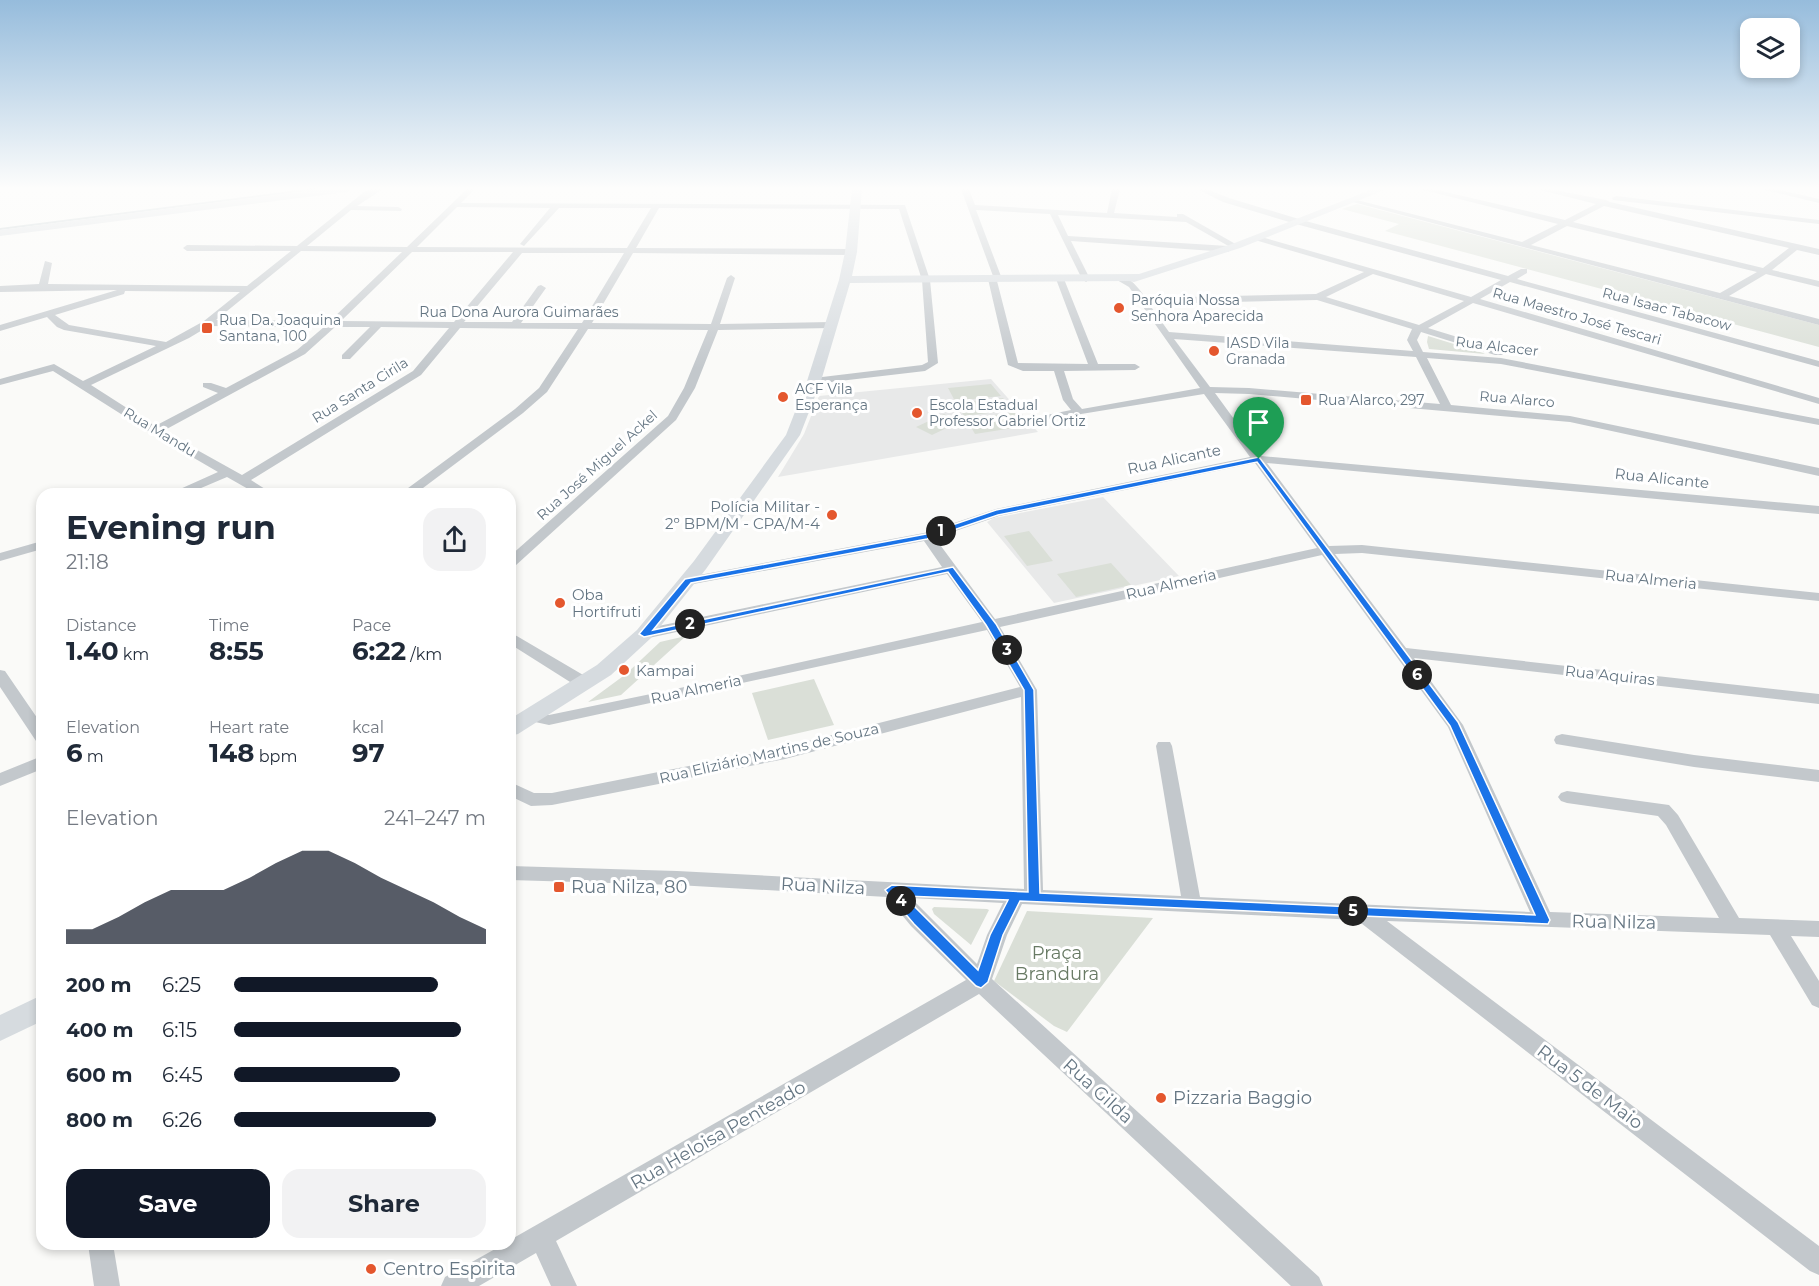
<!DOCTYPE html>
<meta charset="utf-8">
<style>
body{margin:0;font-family:Montserrat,sans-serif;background:#f2f2f3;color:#1f2937;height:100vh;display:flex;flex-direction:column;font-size:22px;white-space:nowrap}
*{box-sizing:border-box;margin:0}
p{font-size:20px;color:#747a83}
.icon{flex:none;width:33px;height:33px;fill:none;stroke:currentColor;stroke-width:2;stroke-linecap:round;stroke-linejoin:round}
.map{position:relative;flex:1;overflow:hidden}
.side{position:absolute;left:36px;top:488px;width:480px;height:762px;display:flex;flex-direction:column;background:#fff;border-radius:18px;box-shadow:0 3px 9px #0003}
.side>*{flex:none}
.fabs{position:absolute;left:1740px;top:18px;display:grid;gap:12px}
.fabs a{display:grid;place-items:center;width:60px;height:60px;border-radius:12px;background:#fff;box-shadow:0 3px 9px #0003;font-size:30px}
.pin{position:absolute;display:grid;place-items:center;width:51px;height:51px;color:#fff;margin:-62px -26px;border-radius:50% 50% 50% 0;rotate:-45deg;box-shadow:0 0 6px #0007}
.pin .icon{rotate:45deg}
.km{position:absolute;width:30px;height:30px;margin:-15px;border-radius:50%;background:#222;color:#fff;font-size:16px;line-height:30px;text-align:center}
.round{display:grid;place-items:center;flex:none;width:63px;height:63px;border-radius:18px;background:#f2f2f3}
.head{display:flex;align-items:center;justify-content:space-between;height:102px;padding:0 30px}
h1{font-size:33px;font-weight:700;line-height:45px}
.figures{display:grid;grid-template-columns:repeat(3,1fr);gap:9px;height:102px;padding:6px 30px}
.figures div{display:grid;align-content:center}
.figures b{font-size:26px;font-weight:700}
.figures small{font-size:16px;font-weight:400}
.figures p{font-size:16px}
.chart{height:168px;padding:12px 30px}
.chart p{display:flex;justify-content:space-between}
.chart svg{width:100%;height:108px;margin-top:6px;fill:#111827;opacity:.7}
.primary-button{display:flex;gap:12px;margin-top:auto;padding:12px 30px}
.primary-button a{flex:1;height:69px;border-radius:18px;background:#111827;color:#fff;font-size:24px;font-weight:700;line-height:69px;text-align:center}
.primary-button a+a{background:#f2f2f3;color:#1f2937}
ul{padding:0 30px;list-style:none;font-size:20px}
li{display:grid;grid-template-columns:96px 72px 1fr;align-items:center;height:45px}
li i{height:15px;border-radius:8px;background:#111827}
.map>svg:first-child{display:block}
.built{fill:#e8e9e9}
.green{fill:#dadfd7}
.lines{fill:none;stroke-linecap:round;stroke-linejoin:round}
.stream{stroke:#bbc7cb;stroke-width:2}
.minor{fill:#c3c8cc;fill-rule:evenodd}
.major{fill:#d6dbdf;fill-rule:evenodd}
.route{fill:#1a73e8;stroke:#fff;stroke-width:1.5;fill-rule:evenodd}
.poi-dot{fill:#e4572e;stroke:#fff;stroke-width:2}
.labels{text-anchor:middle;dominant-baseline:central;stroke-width:6;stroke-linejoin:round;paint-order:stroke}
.far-poi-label{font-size:14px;fill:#657683;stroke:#fff;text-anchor:start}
.far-street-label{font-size:14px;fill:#657683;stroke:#fff}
.street-label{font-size:15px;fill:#657683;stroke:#fff}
.poi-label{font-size:15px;fill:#657683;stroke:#fff;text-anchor:start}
.near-street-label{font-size:18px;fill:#657683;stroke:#fff}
.near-poi-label{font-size:18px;fill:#657683;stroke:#fff;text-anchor:start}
.near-park-label{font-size:18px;fill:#687a64;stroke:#fff}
</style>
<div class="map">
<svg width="1819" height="1286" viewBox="0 0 1819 1286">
<rect width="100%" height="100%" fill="#fafaf8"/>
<path class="built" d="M 991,379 L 1038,432 L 778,477 L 804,434 L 819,396 Z
M 1103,497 L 1179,576 L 1054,603 L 987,522 L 994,518 Z"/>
<path class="green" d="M 1357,204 L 1819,325 L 1819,347 L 1385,231 L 1399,224 L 1342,209 Z
M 1428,336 L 1483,353 L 1485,354 L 1429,349 L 1427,342 Z
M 991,384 L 1001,396 L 955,401 L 948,388 Z
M 1003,398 L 1013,410 L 964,416 L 956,403 Z
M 1015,412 L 1026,426 L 975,434 L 966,419 Z
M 944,414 L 959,422 L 932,435 L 916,427 Z
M 1029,531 L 1053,561 L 1027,566 L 1004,536 Z
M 1111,563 L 1131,585 L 1076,597 L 1057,574 Z
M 686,636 L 621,695 L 588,702 L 626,674 L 660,642 Z
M 814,679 L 834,725 L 768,740 L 752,693 Z
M 934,907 L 987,909 L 989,910 L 971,945 L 934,914 L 932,909 Z
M 1027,911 L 1153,918 L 1067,1032 L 1054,1026 L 994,981 Z"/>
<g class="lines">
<path class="stream" d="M 0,229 L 314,189"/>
<path class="minor" d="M 372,189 L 383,189 L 357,206 L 398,207 L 402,209 L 401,211 L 351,210 L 307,246 L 407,247 L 467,189 L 475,189 L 461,203 L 905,205 L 930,280 L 938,363 L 925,371 L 814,384 L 809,381 L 814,378 L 922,365 L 928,362 L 922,280 L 899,209 L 659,208 L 636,248 L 851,249 L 855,252 L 851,255 L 633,253 L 592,323 L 711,324 L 727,278 L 731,275 L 735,278 L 720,324 L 831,322 L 836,325 L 831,328 L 718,330 L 695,388 L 676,420 L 515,566 L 510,567 L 510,556 L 668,416 L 684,388 L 708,330 L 588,329 L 547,392 L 523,413 L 415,494 L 400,494 L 515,409 L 539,388 L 578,329 L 460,328 L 421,375 L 251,480 L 273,494 L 257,494 L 227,477 L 187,494 L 169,494 L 218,472 L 151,433 L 53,371 L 0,385 L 0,379 L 54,364 L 83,381 L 156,346 L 64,330 L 57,327 L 47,317 L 0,331 L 0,325 L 117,290 L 0,292 L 0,286 L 39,284 L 45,261 L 52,263 L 48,284 L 247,286 L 291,251 L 187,251 L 183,248 L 187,245 L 297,246 L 364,192 ZM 457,207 L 550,208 L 520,244 L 524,246 L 559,208 L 651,208 L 627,248 L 417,247 ZM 301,251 L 402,252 L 330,321 L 216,320 ZM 412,252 L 513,252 L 454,322 L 341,321 ZM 522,253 L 624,253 L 582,323 L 521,323 L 546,288 L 541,285 L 538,286 L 512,322 L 464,322 ZM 125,291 L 240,292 L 204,321 L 166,342 L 69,325 L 55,315 L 124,294 ZM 209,326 L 324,327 L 297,350 L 226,388 L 211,383 L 203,383 L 203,387 L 218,393 L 155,426 L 91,385 L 189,338 ZM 335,327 L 370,327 L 342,355 L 342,359 L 350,359 L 381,327 L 449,328 L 413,371 L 242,475 L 163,431 L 305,354 Z
M 961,189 L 969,189 L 975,205 L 1107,213 L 1112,189 L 1120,189 L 1114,213 L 1177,217 L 1177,214 L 1183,214 L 1239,246 L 1232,248 L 1186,222 L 1058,215 L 1068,236 L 1228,246 L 1232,249 L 1228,252 L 1071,241 L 1090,279 L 1086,282 L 1082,279 L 1050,214 L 976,210 L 1002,279 L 997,281 L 1018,363 L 1088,364 L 1056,279 L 1060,276 L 1064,279 L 1098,364 L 1135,364 L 1140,367 L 1135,370 L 1064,371 L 1073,399 L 1082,409 L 1200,388 L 1129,287 L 1117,280 L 1117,276 C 1131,276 1138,288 1146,298 L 1316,294 L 1364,272 L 1255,240 L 1255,236 L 1258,236 L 1471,297 L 1501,280 L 1296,224 L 1223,202 L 1197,189 L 1207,189 L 1229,198 L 1302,220 L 1508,276 L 1521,269 L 1527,269 L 1527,273 L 1517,279 L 1819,361 L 1819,367 L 1510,282 L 1480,299 L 1819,398 L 1819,404 L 1473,303 L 1428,328 L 1503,351 L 1503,355 L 1495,355 L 1421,332 L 1417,340 L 1423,352 L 1501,358 L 1819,419 L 1819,425 L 1501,364 L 1427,358 L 1451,405 L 1570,416 L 1819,468 L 1819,476 L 1570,422 L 1249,394 L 1215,393 L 1261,456 L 1819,506 L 1819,514 L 1267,463 L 1329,546 L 1362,545 L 1819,593 L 1819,601 L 1362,553 L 1335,554 L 1406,648 L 1819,694 L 1819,704 L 1414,658 L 1463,725 L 1550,912 L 1719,918 L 1666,825 L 1658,816 L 1567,803 L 1561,801 L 1558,797 L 1561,793 L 1567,791 L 1669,805 L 1678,815 L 1739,918 L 1819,921 L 1819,937 L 1791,936 L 1819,981 L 1819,1008 L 1812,1005 L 1770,935 L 1387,921 L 1819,1246 L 1819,1275 L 1810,1271 L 1357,920 L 1022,904 L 1007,935 L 992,979 L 1319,1277 L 1323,1286 L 1291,1286 L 979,994 L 556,1241 L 577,1286 L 551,1286 L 536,1253 L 479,1286 L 441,1286 L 445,1277 L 504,1244 L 510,1244 L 510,1240 L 966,980 L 911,926 L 887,897 L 677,885 L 510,880 L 510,866 L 677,871 L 1024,889 L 1021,697 L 785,759 L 552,805 L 531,806 L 510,796 L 510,782 L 534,793 L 552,793 L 785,747 L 1020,687 L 987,630 L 549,725 L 526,720 L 524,716 L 526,712 L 532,711 L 549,715 L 738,676 L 982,622 L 947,574 L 644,639 L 639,637 L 637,634 L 644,629 L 942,567 L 924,541 L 688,585 L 683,584 L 681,581 L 683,578 L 924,533 L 996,509 L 1250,457 L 1204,394 L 1032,422 L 1032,418 L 1071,410 L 1063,400 L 1054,371 L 1023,371 L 1008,365 L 988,279 L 993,276 ZM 1373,274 L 1464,301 L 1419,325 L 1326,297 ZM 1317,300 L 1412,329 L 1407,340 L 1413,351 L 1169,332 L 1149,304 ZM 1174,339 L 1416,357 L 1440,404 L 1249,388 L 1210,387 ZM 1255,463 L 1317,548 L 995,619 L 935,538 L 999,516 ZM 1322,555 L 1448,727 L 1530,912 L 1200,897 L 1172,746 L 1170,742 L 1158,742 L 1156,746 L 1181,896 L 1043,890 L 1037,690 L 1000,627 ZM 911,898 L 1003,903 L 987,935 L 977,964 Z
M 1420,189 L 1433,189 L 1565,220 L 1596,204 L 1536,189 L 1550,189 L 1606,200 L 1610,202 L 1819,249 L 1819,255 L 1797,250 L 1772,270 L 1819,281 L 1819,287 L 1766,274 L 1729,296 L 1819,319 L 1819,325 L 1349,201 L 1353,199 L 1522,242 L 1558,224 ZM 1604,206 L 1789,248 L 1763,268 L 1573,222 ZM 1567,226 L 1757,272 L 1720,293 L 1531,245 Z
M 1762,189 L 1776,189 L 1819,199 L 1819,203 Z
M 1616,196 L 1819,220 L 1819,224 L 1613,200 L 1612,198 Z
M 42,541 L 42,549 L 0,561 L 0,553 Z
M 510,632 L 590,679 L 592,683 L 590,687 L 578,687 L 510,644 Z
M 0,670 L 5,671 L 42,725 L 42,743 L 36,741 L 0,687 Z
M 1562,734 L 1694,755 L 1819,770 L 1819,782 L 1694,767 L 1556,744 L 1554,740 L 1556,736 Z
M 42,756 L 42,769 L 0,786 L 0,773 Z
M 88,1244 L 113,1244 L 120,1286 L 94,1286 Z"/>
<path class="major" d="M 324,189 L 352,189 L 347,192 L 0,236 L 0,230 Z
M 852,189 L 862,189 L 857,252 L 852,276 L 1139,274 L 1232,244 L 1373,189 L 1387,189 L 1240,248 L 1134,282 L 1129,281 L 850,283 L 821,381 L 800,435 L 706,569 L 651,638 L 611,675 L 518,734 L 510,736 L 510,719 L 597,665 L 637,630 L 694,561 L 786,435 L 807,381 L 839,280 L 845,252 Z
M 42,995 L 42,1021 L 0,1041 L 0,1015 Z"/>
</g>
<linearGradient id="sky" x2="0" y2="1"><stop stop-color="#96bcdc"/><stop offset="0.51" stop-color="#fdfdfc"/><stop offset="1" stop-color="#fdfdfc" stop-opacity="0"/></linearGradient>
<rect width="1819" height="369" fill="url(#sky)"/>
<path class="route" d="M 1259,457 L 1458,722 L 1550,920 L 1548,924 L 1020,901 L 1003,935 L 988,982 L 981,988 L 976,986 L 914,924 L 885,890 L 892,885 L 1028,892 L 1024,690 L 986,625 L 948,572 L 644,637 L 639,634 L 685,579 L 926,534 L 996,510 ZM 1257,462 L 1450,726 L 1535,915 L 1040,893 L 1034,690 L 996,624 L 953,567 L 653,630 L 691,583 L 927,539 L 998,515 ZM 904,896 L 1008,900 L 990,935 L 978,970 Z"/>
<g class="poi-dot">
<circle cx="1119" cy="308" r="6"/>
<rect x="201" y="322" width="12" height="12" rx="3"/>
<circle cx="1214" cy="351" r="6"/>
<circle cx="783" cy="397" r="6"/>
<rect x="1300" y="394" width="12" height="12" rx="3"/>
<circle cx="917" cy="413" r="6"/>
<circle cx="832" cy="515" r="6"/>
<circle cx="560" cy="603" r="6"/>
<circle cx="624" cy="670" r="6"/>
<rect x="553" y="881" width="12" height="12" rx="3"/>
<circle cx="1161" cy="1098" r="6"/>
<circle cx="371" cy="1269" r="6"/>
</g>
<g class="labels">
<g class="far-poi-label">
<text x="1131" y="300">Paróquia Nossa<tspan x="1131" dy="16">Senhora Aparecida</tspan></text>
<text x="219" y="320">Rua Da. Joaquina<tspan x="219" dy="16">Santana, 100</tspan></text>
<text x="1226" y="343">IASD Vila<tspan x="1226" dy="16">Granada</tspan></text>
<text x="795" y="389">ACF Vila<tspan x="795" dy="16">Esperança</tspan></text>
<text x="1318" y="400">Rua Alarco, 297</text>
<text x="929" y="405">Escola Estadual<tspan x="929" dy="16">Professor Gabriel Ortiz</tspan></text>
</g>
<g class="far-street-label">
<text transform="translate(1667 309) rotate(15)">Rua Isaac Tabacow</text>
<text x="519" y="312">Rua Dona Aurora Guimarães</text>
<text transform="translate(1577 316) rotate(16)">Rua Maestro José Tescari</text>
<text transform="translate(1497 346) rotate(7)">Rua Alcacer</text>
<text transform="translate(360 390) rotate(-32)">Rua Santa Cirila</text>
<text transform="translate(1517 399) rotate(5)">Rua Alarco</text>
<text transform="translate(160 432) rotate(31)">Rua Mandu</text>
<text transform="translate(597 465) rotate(-42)">Rua José Miguel Ackel</text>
</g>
<g class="street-label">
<text transform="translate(1174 459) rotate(-12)">Rua Alicante</text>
<text transform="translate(1662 478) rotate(6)">Rua Alicante</text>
<text transform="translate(1651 579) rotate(6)">Rua Almeria</text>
<text transform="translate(1171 584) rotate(-13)">Rua Almeria</text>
<text transform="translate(1610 675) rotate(6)">Rua Aquiras</text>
<text transform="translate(696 689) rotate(-12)">Rua Almeria</text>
<text transform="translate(769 753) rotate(-13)">Rua Eliziário Martins de Souza</text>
</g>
<g class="poi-label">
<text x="820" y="506" text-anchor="end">Polícia Militar -<tspan x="820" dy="17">2º BPM/M - CPA/M-4</tspan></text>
<text x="572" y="594">Oba<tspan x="572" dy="17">Hortifruti</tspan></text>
<text x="636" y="670">Kampai</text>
</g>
<g class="near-street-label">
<text transform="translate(823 886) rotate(3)">Rua Nilza</text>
<text transform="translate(1614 922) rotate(1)">Rua Nilza</text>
<text transform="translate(1590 1087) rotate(37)">Rua 5 de Maio</text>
<text transform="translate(1098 1091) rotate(42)">Rua Gilda</text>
<text transform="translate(718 1135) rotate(-30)">Rua Heloisa Penteado</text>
</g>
<g class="near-poi-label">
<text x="571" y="887">Rua Nilza, 80</text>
<text x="1173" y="1098">Pizzaria Baggio</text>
<text x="383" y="1269">Centro Espirita</text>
</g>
<g class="near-park-label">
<text x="1057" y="953">Praça<tspan x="1057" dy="21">Brandura</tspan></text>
</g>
</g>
</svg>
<div class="fabs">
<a><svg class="icon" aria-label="layers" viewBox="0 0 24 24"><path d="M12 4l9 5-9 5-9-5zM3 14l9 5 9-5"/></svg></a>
</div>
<div class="pin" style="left:1259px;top:459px;background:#1e9e55"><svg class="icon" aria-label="arrive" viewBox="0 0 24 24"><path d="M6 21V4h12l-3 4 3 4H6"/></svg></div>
<b class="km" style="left:941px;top:531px">1</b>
<b class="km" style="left:690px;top:624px">2</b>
<b class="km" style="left:1007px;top:650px">3</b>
<b class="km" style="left:901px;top:901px">4</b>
<b class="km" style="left:1353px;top:911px">5</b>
<b class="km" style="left:1417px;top:675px">6</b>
<section class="side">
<div class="head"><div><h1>Evening run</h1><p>21:18</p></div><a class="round"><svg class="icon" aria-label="share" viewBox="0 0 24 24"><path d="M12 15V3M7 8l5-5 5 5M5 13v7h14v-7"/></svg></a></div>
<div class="figures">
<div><p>Distance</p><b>1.40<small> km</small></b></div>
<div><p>Time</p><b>8:55</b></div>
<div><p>Pace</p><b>6:22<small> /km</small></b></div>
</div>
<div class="figures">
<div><p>Elevation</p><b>6<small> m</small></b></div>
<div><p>Heart rate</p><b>148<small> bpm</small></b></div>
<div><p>kcal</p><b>97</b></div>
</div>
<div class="chart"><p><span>Elevation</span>241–247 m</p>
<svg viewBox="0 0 160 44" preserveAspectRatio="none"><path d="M0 44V38L10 38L20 33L30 27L40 22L50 22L60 22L70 17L80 11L90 6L100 6L110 11L120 17L130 22L140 27L150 33L160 38V44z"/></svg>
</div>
<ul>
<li><b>200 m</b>6:25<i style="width:81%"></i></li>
<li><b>400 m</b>6:15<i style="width:90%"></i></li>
<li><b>600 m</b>6:45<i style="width:66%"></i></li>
<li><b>800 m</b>6:26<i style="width:80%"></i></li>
</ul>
<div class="primary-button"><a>Save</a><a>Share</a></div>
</section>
</div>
